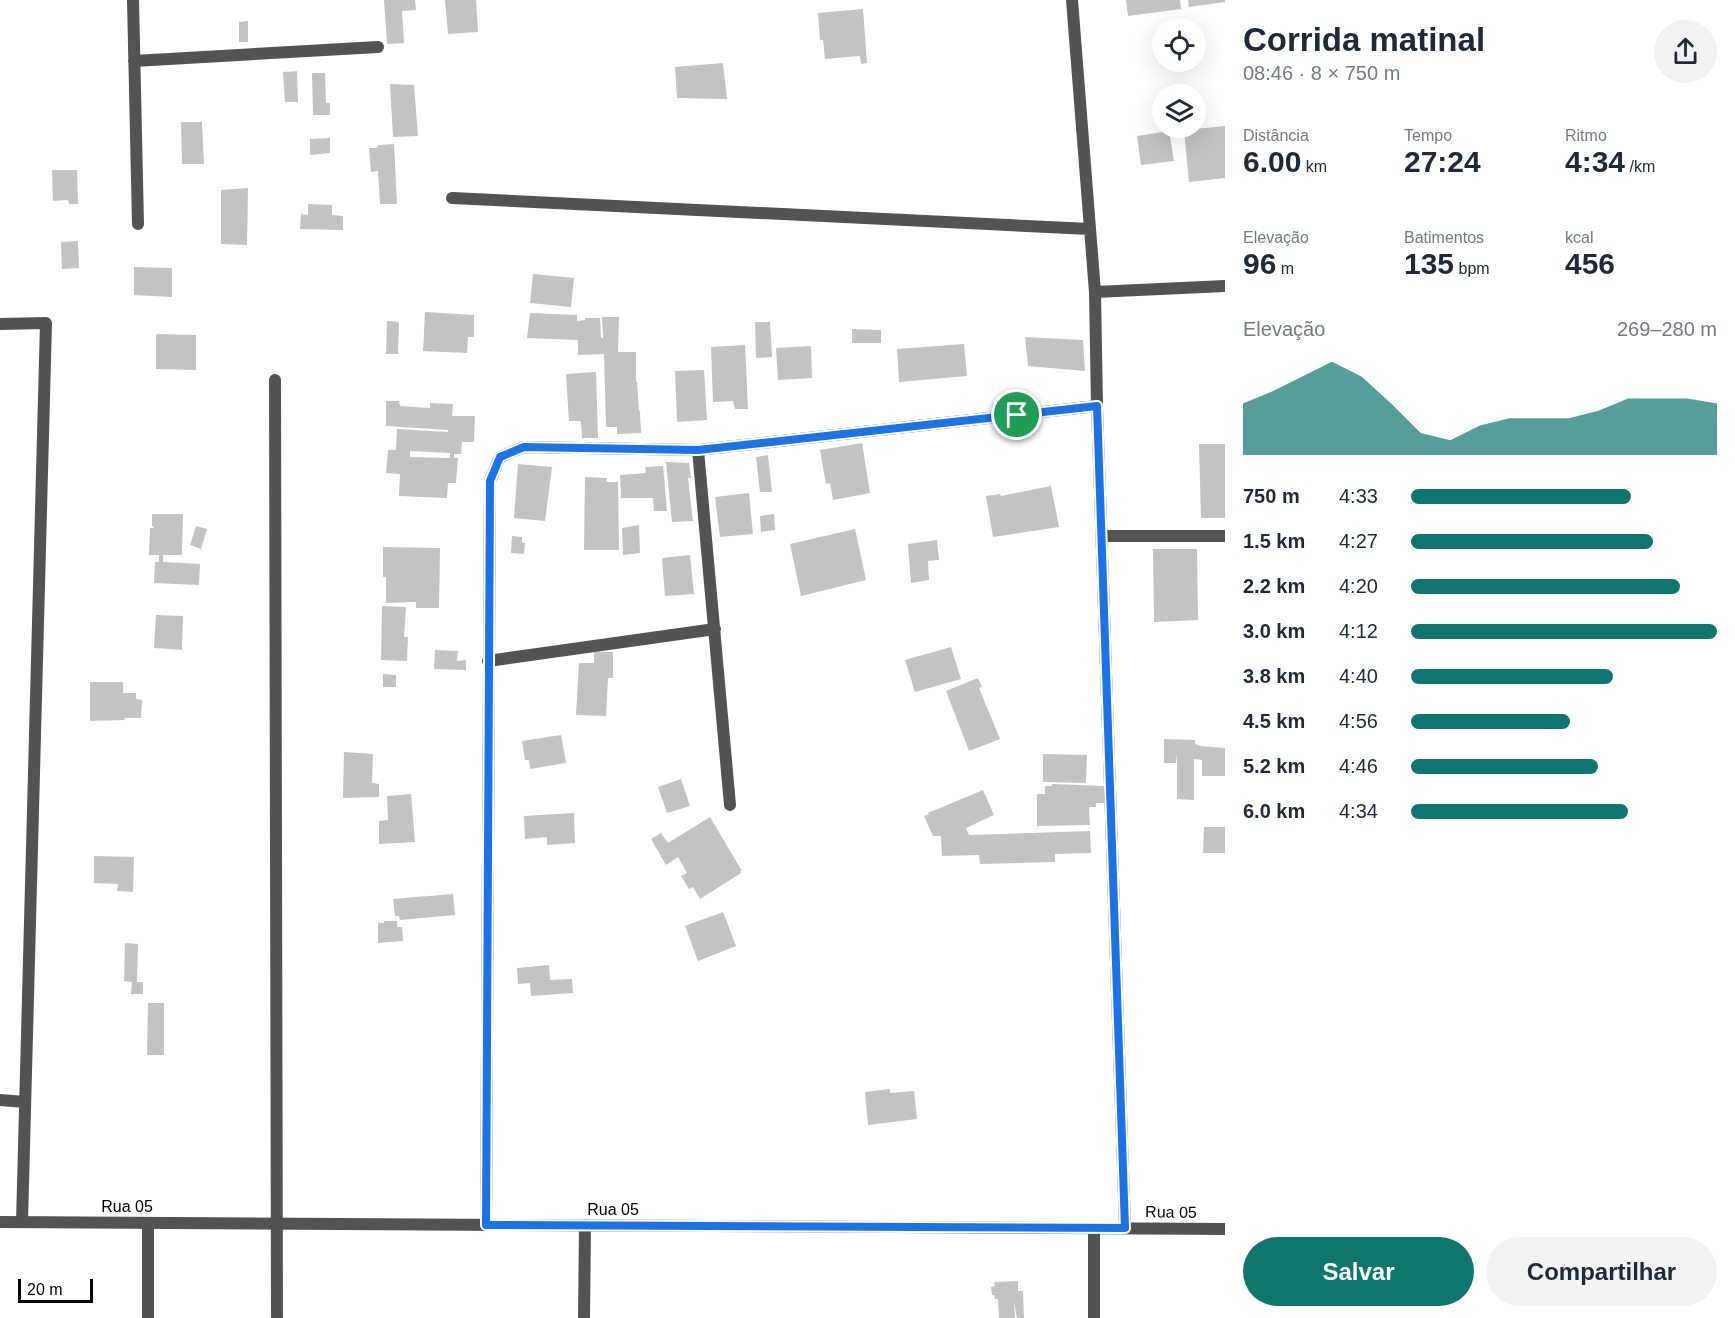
<!DOCTYPE html>
<html lang="pt">
<meta charset="utf-8">
<style>
body{margin:0;font-family:Arial,sans-serif;background:#f2f2f3;color:#1f2937;height:100vh;display:flex;flex-direction:column;font-size:22px;white-space:nowrap}
*{box-sizing:border-box;margin:0}
p{font-size:20px;color:#747a83}
.icon{flex:none;width:33px;height:33px;fill:none;stroke:currentColor;stroke-width:2;stroke-linecap:round;stroke-linejoin:round}
.map{position:relative;flex:1;overflow:hidden}
.drawer{display:flex;flex-direction:column;background:#fff;width:510px}
.drawer>*{flex:none}
.buttons{position:absolute;left:1152px;top:18px;display:grid;gap:12px}
.buttons a{display:grid;place-items:center;width:54px;height:54px;border-radius:50%;background:#fff;box-shadow:0 6px 24px #0002;font-size:30px}
.scale{position:absolute;left:18px;bottom:15px;width:75px;box-sizing:border-box;padding-left:6px;border:3px solid #000;border-top:0;font-size:16px;line-height:21px;white-space:nowrap;color:#000;-webkit-text-stroke:4px #fff;paint-order:stroke}
.pin{position:absolute;display:grid;place-items:center;width:51px;height:51px;color:#fff;margin:-26px;border:3px solid #fff;border-radius:50%;box-shadow:0 2px 6px #0007}
.round{display:grid;place-items:center;flex:none;width:63px;height:63px;border-radius:32px;background:#f2f2f3}
.head{display:flex;align-items:center;justify-content:space-between;height:102px;padding:0 18px}
h1{font-size:33px;font-weight:700;line-height:45px}
.figures{display:grid;grid-template-columns:repeat(3,1fr);gap:9px;height:102px;padding:6px 18px}
.figures div{display:grid;align-content:center}
.figures b{font-size:30px;font-weight:700}
.figures small{font-size:16px;font-weight:400}
.figures p{font-size:16px}
.chart{height:168px;padding:12px 18px}
.chart p{display:flex;justify-content:space-between}
.chart svg{width:100%;height:108px;margin-top:6px;fill:#0f766e;opacity:.7}
.cta{display:flex;gap:12px;margin-top:auto;padding:12px 18px}
.cta a{flex:1;height:69px;border-radius:36px;background:#0f766e;color:#fff;font-size:24px;font-weight:700;line-height:69px;text-align:center}
.cta a+a{background:#f2f2f3;color:#1f2937}
ul{padding:0 18px;list-style:none;font-size:20px}
li{display:grid;grid-template-columns:96px 72px 1fr;align-items:center;height:45px}
li i{height:15px;border-radius:8px;background:#0f766e}
main{display:flex;flex:1;min-height:0}
.map>svg:first-child{display:block}
.building{fill:#c3c3c3;fill-rule:evenodd}
.lines{fill:none;stroke-linecap:round;stroke-linejoin:round}
.minor{stroke:#535353;stroke-width:12}
.tertiary{stroke:#535353;stroke-width:12}
.route-casing{stroke:#fff;stroke-width:12}
.route{stroke:#1a73e8;stroke-width:8}
.labels{text-anchor:middle;dominant-baseline:central;stroke-width:4.5;stroke-linejoin:round;paint-order:stroke}
.street-label{font-size:16px;fill:#000;stroke:#fff}
</style>
<main>
<div class="map">
<svg width="1225" height="1318" viewBox="0 0 1225 1318">
<rect width="100%" height="100%" fill="#fff"/>
<path class="building" d="M 384,0 L 415,0 L 416,10 L 402,11 L 404,43 L 387,44 Z
M 445,0 L 476,0 L 478,32 L 448,34 Z
M 1126,0 L 1180,0 L 1181,9 L 1128,16 Z
M 1188,0 L 1225,0 L 1225,2 L 1189,7 Z
M 863,9 L 867,63 L 861,64 L 860,56 L 825,59 L 823,40 L 820,40 L 818,13 Z
M 248,21 L 248,42 L 239,42 L 239,22 Z
M 723,63 L 727,99 L 677,98 L 675,67 Z
M 297,71 L 298,102 L 285,102 L 283,72 Z
M 312,73 L 325,73 L 326,103 L 330,103 L 330,115 L 313,115 Z
M 390,84 L 414,85 L 418,136 L 393,137 Z
M 181,122 L 202,122 L 204,164 L 182,164 Z
M 1225,126 L 1225,178 L 1189,182 L 1184,130 Z
M 1169,131 L 1174,161 L 1141,165 L 1137,136 Z
M 330,138 L 330,153 L 310,155 L 310,139 Z
M 394,144 L 397,204 L 380,204 L 378,171 L 371,172 L 369,148 L 376,148 L 379,145 Z
M 52,170 L 77,170 L 78,204 L 69,204 L 68,200 L 53,201 Z
M 248,188 L 247,245 L 221,244 L 221,190 Z
M 308,204 L 332,205 L 332,215 L 343,216 L 343,230 L 300,229 L 301,214 L 308,215 Z
M 78,241 L 79,268 L 62,269 L 61,242 Z
M 134,267 L 172,268 L 172,297 L 134,295 Z
M 533,274 L 574,278 L 571,307 L 530,303 Z
M 425,312 L 474,315 L 474,337 L 468,337 L 467,353 L 423,351 Z
M 530,313 L 577,315 L 577,321 L 585,320 L 585,318 L 600,318 L 601,338 L 603,338 L 602,317 L 619,317 L 618,352 L 636,352 L 636,382 L 637,382 L 639,411 L 640,411 L 641,433 L 617,434 L 617,427 L 606,427 L 604,354 L 578,355 L 578,340 L 527,338 Z
M 387,321 L 399,322 L 398,354 L 386,354 Z
M 755,322 L 770,322 L 772,357 L 756,358 Z
M 852,329 L 881,330 L 881,343 L 852,343 Z
M 158,334 L 196,335 L 196,370 L 156,369 L 156,335 Z
M 1025,337 L 1083,340 L 1085,371 L 1028,366 Z
M 964,344 L 967,376 L 899,382 L 897,349 Z
M 745,345 L 748,409 L 735,409 L 733,401 L 713,402 L 711,347 Z
M 811,346 L 812,378 L 778,380 L 776,348 Z
M 704,370 L 707,420 L 677,422 L 675,371 Z
M 596,372 L 598,438 L 582,438 L 581,421 L 569,421 L 566,374 Z
M 386,401 L 399,401 L 400,406 L 430,408 L 430,403 L 453,404 L 452,416 L 475,416 L 474,442 L 462,442 L 461,454 L 454,454 L 454,458 L 458,458 L 456,483 L 448,483 L 447,498 L 399,496 L 400,474 L 386,473 L 388,450 L 396,450 L 397,429 L 448,432 L 448,430 L 386,426 ZM 410,451 L 450,453 L 450,458 L 410,457 Z
M 862,443 L 870,493 L 833,500 L 830,483 L 826,484 L 820,450 Z
M 1199,444 L 1225,444 L 1225,518 L 1201,518 Z
M 768,455 L 772,492 L 760,492 L 756,457 Z
M 666,462 L 689,463 L 691,478 L 688,478 L 693,521 L 672,522 Z
M 518,464 L 552,467 L 545,521 L 514,518 Z
M 663,466 L 667,511 L 654,511 L 653,498 L 621,498 L 620,475 L 646,473 L 645,467 Z
M 585,477 L 607,478 L 606,482 L 618,482 L 619,550 L 584,550 Z
M 1051,486 L 1059,527 L 993,537 L 986,496 L 1000,494 L 1001,496 Z
M 749,493 L 753,534 L 720,537 L 715,497 Z
M 152,514 L 183,514 L 182,555 L 163,555 L 163,562 L 200,564 L 199,585 L 154,583 L 155,562 L 159,562 L 159,555 L 149,555 L 150,528 L 154,528 L 153,526 L 152,526 Z
M 774,514 L 775,530 L 761,532 L 760,516 Z
M 639,525 L 640,553 L 623,555 L 622,528 Z
M 196,526 L 207,529 L 201,549 L 190,545 Z
M 855,529 L 866,580 L 801,596 L 790,544 Z
M 512,536 L 522,537 L 522,542 L 525,543 L 524,554 L 511,553 Z
M 937,540 L 939,560 L 928,561 L 929,580 L 911,583 L 908,544 Z
M 383,547 L 440,548 L 439,608 L 416,608 L 416,602 L 386,603 L 386,577 L 383,577 Z
M 1153,549 L 1197,549 L 1198,620 L 1154,622 Z
M 690,555 L 694,594 L 665,596 L 662,558 Z
M 382,606 L 406,607 L 404,637 L 408,637 L 407,661 L 381,660 Z
M 156,615 L 183,616 L 182,650 L 154,648 Z
M 951,647 L 961,679 L 915,692 L 905,660 Z
M 435,650 L 458,651 L 457,661 L 466,660 L 466,670 L 434,669 Z
M 594,652 L 613,652 L 613,678 L 608,678 L 606,716 L 576,715 L 579,663 L 594,663 Z
M 383,674 L 396,675 L 396,687 L 383,687 Z
M 978,678 L 982,687 L 979,688 L 1000,739 L 969,751 L 946,691 Z
M 90,682 L 123,682 L 123,693 L 136,693 L 136,699 L 142,700 L 141,718 L 124,718 L 125,720 L 90,721 Z
M 561,735 L 566,763 L 530,769 L 529,760 L 525,760 L 522,741 Z
M 1164,739 L 1195,740 L 1195,744 L 1200,746 L 1225,748 L 1225,776 L 1202,776 L 1202,760 L 1194,759 L 1194,800 L 1177,799 L 1177,754 L 1176,763 L 1164,763 Z
M 344,752 L 373,754 L 372,783 L 379,784 L 379,797 L 343,798 Z
M 1043,754 L 1087,755 L 1086,783 L 1043,782 Z
M 681,779 L 690,806 L 667,813 L 658,787 Z
M 1052,784 L 1104,786 L 1104,803 L 1096,803 L 1096,807 L 1089,807 L 1090,825 L 1037,826 L 1037,794 L 1045,794 L 1045,786 L 1052,786 Z
M 983,790 L 994,815 L 966,828 L 969,835 L 1090,831 L 1091,853 L 1055,854 L 1055,862 L 980,864 L 979,855 L 942,856 L 941,836 L 933,836 L 924,816 L 929,814 L 928,813 Z
M 411,794 L 415,842 L 379,844 L 379,821 L 388,820 L 387,796 Z
M 574,813 L 575,843 L 547,845 L 547,837 L 525,839 L 524,816 Z
M 710,817 L 742,871 L 740,871 L 741,873 L 700,899 L 693,887 L 689,889 L 681,876 L 687,873 L 678,857 L 666,865 L 651,839 L 661,833 L 668,843 Z
M 1204,827 L 1225,827 L 1225,853 L 1203,853 Z
M 94,856 L 134,857 L 133,892 L 117,891 L 118,884 L 94,883 Z
M 453,894 L 455,915 L 400,920 L 399,916 L 395,916 L 393,899 Z
M 723,912 L 736,946 L 698,961 L 685,926 Z
M 384,921 L 397,921 L 397,927 L 402,927 L 403,941 L 378,943 L 378,923 L 384,923 Z
M 125,943 L 138,944 L 137,982 L 143,982 L 143,994 L 131,994 L 132,982 L 124,981 Z
M 549,965 L 550,980 L 572,979 L 573,993 L 531,996 L 530,983 L 518,984 L 517,968 Z
M 148,1003 L 164,1003 L 164,1055 L 147,1055 Z
M 890,1089 L 890,1093 L 914,1091 L 917,1119 L 868,1125 L 865,1092 Z
M 1018,1281 L 1018,1291 L 1023,1291 L 1024,1318 L 1017,1318 L 1014,1302 L 1015,1318 L 999,1318 L 998,1299 L 995,1299 L 994,1295 L 992,1295 L 991,1287 L 995,1286 L 994,1282 Z"/>
<g class="lines">
<path class="minor" d="M 133,0 L 138,224
M 1072,0 L 1095,292 L 1097,406 L 1125,1228
M 134,61 L 378,47
M 452,198 L 1090,229
M 1095,292 L 1225,286
M 0,324 L 46,323 L 22,1222
M 275,380 L 277,1318
M 698,450 L 730,805
M 1102,536 L 1225,536
M 488,661 L 715,629
M 0,1100 L 25,1102
M 486,1225 L 490,481 L 500,457 L 524,447 L 698,450 L 1097,406
M 1094,1228 L 1094,1318
M 148,1318 L 148,1223
M 584,1318 L 585,1225"/>
<path class="tertiary" d="M 0,1222 L 1225,1229"/>
</g>
<g class="lines">
<g class="route-casing">
<path id="route" d="M 1097,406 L 1125,1228 L 486,1225 L 490,481 L 500,457 L 524,447 L 698,450 Z"/>
</g>
<use href="#route" class="route"/>
</g>
<g class="labels">
<g class="street-label">
<text x="127" y="1206">Rua 05</text>
<text x="613" y="1209">Rua 05</text>
<text transform="translate(1171 1212) rotate(1)">Rua 05</text>
</g>
</g>
</svg>
<div class="buttons">
<a><svg class="icon" aria-label="locate" viewBox="0 0 24 24"><circle cx="12" cy="12" r="6"/><path d="M12 2v4M12 18v4M2 12h4M18 12h4"/></svg></a>
<a><svg class="icon" aria-label="layers" viewBox="0 0 24 24"><path d="M12 4l9 5-9 5-9-5zM3 14l9 5 9-5"/></svg></a>
</div>
<div class="scale">20 m</div>
<div class="pin" style="left:1017px;top:415px;background:#1e9e55"><svg class="icon" aria-label="arrive" viewBox="0 0 24 24"><path d="M6 21V4h12l-3 4 3 4H6"/></svg></div>
</div>
<section class="drawer">
<div class="head"><div><h1>Corrida matinal</h1><p>08:46 · 8 × 750 m</p></div><a class="round"><svg class="icon" aria-label="share" viewBox="0 0 24 24"><path d="M12 15V3M7 8l5-5 5 5M5 13v7h14v-7"/></svg></a></div>
<div class="figures">
<div><p>Distância</p><b>6.00<small> km</small></b></div>
<div><p>Tempo</p><b>27:24</b></div>
<div><p>Ritmo</p><b>4:34<small> /km</small></b></div>
</div>
<div class="figures">
<div><p>Elevação</p><b>96<small> m</small></b></div>
<div><p>Batimentos</p><b>135<small> bpm</small></b></div>
<div><p>kcal</p><b>456</b></div>
</div>
<div class="chart"><p><span>Elevação</span>269–280 m</p>
<svg viewBox="0 0 160 44" preserveAspectRatio="none"><path d="M0 44V23L10 18L20 12L30 6L40 12L50 23L60 35L70 38L80 32L90 29L100 29L110 29L120 26L130 21L140 21L150 21L160 23V44z"/></svg>
</div>
<ul>
<li><b>750 m</b>4:33<i style="width:72%"></i></li>
<li><b>1.5 km</b>4:27<i style="width:79%"></i></li>
<li><b>2.2 km</b>4:20<i style="width:88%"></i></li>
<li><b>3.0 km</b>4:12<i style="width:100%"></i></li>
<li><b>3.8 km</b>4:40<i style="width:66%"></i></li>
<li><b>4.5 km</b>4:56<i style="width:52%"></i></li>
<li><b>5.2 km</b>4:46<i style="width:61%"></i></li>
<li><b>6.0 km</b>4:34<i style="width:71%"></i></li>
</ul>
<div class="cta"><a>Salvar</a><a>Compartilhar</a></div>
</section>
</main>
